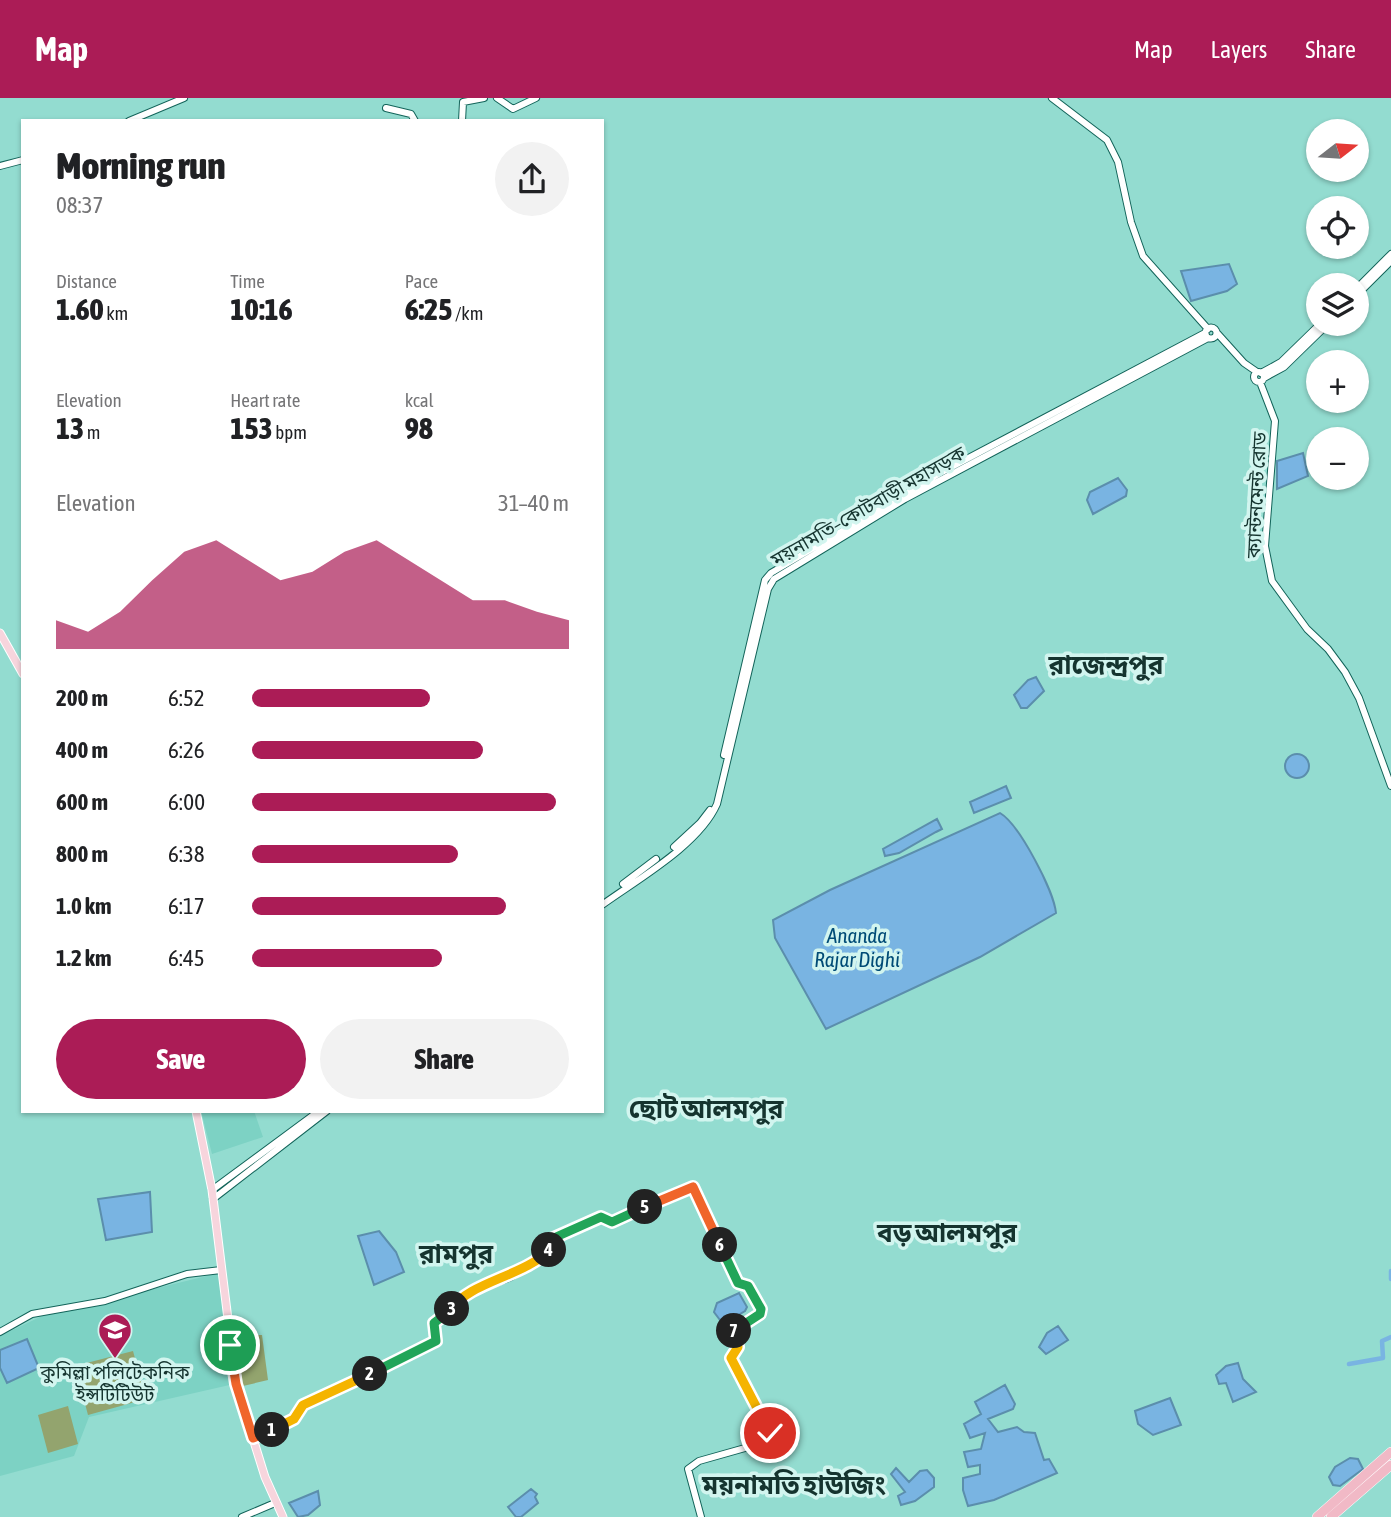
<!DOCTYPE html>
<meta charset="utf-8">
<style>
body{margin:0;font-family:"Asap Condensed","Noto Sans Bengali",sans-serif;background:#f2f2f2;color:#202124;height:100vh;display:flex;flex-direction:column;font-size:26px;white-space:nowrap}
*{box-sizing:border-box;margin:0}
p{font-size:23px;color:#757577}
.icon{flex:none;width:38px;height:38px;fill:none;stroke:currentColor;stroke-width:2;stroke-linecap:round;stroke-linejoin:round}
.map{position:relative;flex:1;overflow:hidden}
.sheet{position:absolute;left:21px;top:21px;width:583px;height:994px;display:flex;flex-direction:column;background:#fff;border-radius:0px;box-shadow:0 2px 5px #0004}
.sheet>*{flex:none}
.needle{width:46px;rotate:73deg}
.fabs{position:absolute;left:1306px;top:21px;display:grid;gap:14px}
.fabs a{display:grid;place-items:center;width:63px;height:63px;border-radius:50%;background:#fff;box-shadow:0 2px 5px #0004;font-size:35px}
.pin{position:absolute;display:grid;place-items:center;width:60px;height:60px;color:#fff;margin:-30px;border:4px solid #fff;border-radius:50%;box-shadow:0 2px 7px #0007}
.km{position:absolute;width:35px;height:35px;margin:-18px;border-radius:50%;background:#222;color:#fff;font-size:19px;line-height:35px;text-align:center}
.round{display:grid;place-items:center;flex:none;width:74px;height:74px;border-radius:37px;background:#f2f2f2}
.head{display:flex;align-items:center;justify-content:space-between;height:119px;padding:0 35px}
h1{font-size:38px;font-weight:800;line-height:52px}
.stats{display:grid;grid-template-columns:repeat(3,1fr);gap:10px;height:119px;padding:7px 35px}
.stats div{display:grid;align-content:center}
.stats b{font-size:30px;font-weight:800}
.stats small{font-size:19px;font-weight:400}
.stats p{font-size:19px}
.chart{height:196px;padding:14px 35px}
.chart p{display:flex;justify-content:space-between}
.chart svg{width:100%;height:126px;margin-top:7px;fill:#ab1c56;opacity:.7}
.cta{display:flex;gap:14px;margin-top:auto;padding:14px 35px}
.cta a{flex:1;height:80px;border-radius:42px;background:#ab1c56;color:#fff;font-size:28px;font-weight:800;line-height:80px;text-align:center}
.cta a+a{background:#f2f2f2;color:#202124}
ul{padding:0 35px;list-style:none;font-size:23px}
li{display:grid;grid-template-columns:112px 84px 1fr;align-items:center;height:52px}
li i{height:18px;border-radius:9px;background:#ab1c56}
header{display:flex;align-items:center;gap:42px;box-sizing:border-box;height:98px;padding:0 35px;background:#ab1c56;color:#fff}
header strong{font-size:33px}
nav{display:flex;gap:38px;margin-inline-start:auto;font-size:24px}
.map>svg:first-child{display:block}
.built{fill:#7dd2c4}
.green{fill:#93a46e}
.water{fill:#79b4e2;stroke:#5b8eac;stroke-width:2}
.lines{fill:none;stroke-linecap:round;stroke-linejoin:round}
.canal{stroke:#79b4e2;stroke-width:4.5}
.secondary-casing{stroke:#13645a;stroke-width:8}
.primary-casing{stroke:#fff;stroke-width:9}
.highway-casing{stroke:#fff;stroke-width:10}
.secondary{stroke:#fff;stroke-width:6}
.primary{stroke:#f7d5dd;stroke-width:7}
.highway{stroke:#f1b9c6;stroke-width:9}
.split-1-casing{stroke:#fff;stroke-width:14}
.split-2-casing{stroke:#fff;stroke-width:14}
.split-3-casing{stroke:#fff;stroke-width:14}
.split-4-casing{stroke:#fff;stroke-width:14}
.split-5-casing{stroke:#fff;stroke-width:14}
.split-6-casing{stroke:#fff;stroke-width:14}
.split-7-casing{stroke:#fff;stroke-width:14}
.split-8-casing{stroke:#fff;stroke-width:14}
.split-1{stroke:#f0652b;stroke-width:9}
.split-2{stroke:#f5b400;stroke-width:9}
.split-3{stroke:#22a559;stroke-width:9}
.split-4{stroke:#f5b400;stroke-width:9}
.split-5{stroke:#22a559;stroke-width:9}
.split-6{stroke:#f0652b;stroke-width:9}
.split-7{stroke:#22a559;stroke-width:9}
.split-8{stroke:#f5b400;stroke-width:9}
.labels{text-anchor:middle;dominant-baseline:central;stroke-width:7;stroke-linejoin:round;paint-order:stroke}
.street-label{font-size:19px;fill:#15342f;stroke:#d2f5ef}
.poi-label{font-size:19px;fill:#15342f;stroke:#d2f5ef}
.water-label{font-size:21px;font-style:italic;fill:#004b76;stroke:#d2f5ef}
.district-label{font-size:26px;font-weight:bold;fill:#15342f;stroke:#d2f5ef}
</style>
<header>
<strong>Map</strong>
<nav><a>Map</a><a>Layers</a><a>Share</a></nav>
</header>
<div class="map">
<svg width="1391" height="1419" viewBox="0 0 1391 1419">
<rect width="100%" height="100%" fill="#93dcd0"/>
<path class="built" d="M 201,1013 L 254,1013 L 263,1039 L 212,1056 Z
M 219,1175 L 234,1286 L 89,1319 L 74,1358 L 0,1378 L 0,1238 L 42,1218 Z"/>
<path class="green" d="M 235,1237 L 262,1237 L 268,1282 L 243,1288 Z
M 133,1253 L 146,1301 L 88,1317 L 75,1268 Z
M 68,1308 L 78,1346 L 48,1355 L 38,1317 Z"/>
<path class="water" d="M 1229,166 L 1237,186 L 1227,193 L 1191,203 L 1181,173 Z
M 1303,355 L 1308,378 L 1277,391 L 1277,363 Z
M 1118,380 L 1127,392 L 1126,398 L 1093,416 L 1087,402 L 1090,394 Z
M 1036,579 L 1044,593 L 1027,610 L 1021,610 L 1014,597 L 1028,582 Z
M1285 668a12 12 0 1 1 24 0a12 12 0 1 1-24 0Z
M 1006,688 L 1011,700 L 974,715 L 970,704 Z
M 1000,715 C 1019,726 1054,793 1056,815 L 980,859 L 826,931 L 775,840 L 773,822 L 830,792 Z
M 937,721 L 942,731 L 936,734 L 899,755 L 885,758 L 883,751 Z
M 150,1094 L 152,1134 L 106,1142 L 98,1101 Z
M 379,1133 L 396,1154 L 404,1174 L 374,1187 L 358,1138 Z
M 739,1195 L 747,1209 L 745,1213 L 723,1226 L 714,1214 L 717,1205 Z
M 1058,1228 L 1068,1242 L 1046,1256 L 1039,1249 L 1047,1235 Z
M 27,1241 L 39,1270 L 7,1285 L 0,1270 L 0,1252 Z
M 1238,1265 L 1243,1281 L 1256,1294 L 1233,1304 L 1226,1285 L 1219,1286 L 1216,1277 L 1226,1268 Z
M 1005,1287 L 1015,1306 L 1013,1311 L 988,1321 L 998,1334 L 1017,1329 L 1024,1334 L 1035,1335 L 1044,1362 L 1049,1361 L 1057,1375 L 994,1402 L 968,1408 L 963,1392 L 963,1380 L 980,1376 L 980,1367 L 968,1369 L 964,1354 L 981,1351 L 985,1335 L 970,1340 L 964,1326 L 981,1316 L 975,1304 Z
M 1170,1300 L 1181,1327 L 1153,1337 L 1138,1326 L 1135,1313 Z
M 1350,1360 L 1358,1361 L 1363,1371 L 1340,1388 L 1333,1387 L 1329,1379 L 1335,1369 Z
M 896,1370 L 909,1384 L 920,1373 L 927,1372 L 934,1380 L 934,1389 L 915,1403 L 901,1407 L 898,1398 L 905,1394 L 891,1376 Z
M 531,1391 L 537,1396 L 535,1399 L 538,1405 L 521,1419 L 516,1419 L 508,1409 Z
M 318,1393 L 320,1407 L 308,1417 L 298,1419 L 289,1405 Z"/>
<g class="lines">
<path class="canal" d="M 1391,1173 L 1391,1181
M 1349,1266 L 1383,1260 L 1382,1243 L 1391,1239"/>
<g class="secondary-casing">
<path id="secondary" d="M 497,0 L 513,11 L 536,0
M 1052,0 L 1107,42 L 1118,64 L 1131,124 L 1143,158 L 1208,231
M 386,10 L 411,16 L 415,23
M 129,23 L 184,0
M 462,23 L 463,4 L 484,0
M 0,68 L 23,62
M 1356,191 L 1391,156
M 1356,198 L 1391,163
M1205.5 235a5.5 5.5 0 1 1 11 0a5.5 5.5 0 1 1-11 0Z
M 1217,235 L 1244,265 L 1257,274
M1254 279a5 5 0 1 1 10 0a5 5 0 1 1-10 0Z
M 1261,275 L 1281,264 L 1320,226
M 1264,280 L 1284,269 L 1328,226
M 1260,284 L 1275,323 L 1265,448 L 1272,483 L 1307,531 L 1328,551 L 1345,574 L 1359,600 L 1391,688
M 724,657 L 765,482 L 771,475 L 942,374 L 1205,235
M 674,749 L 700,725 L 710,712
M 623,786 L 656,761
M 602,807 C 638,781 699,747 717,706 L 768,491 L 774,481 L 905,401 L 1208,240
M 212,1092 L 319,1013
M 213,1101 L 327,1013
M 0,1234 L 32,1216 L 105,1203 L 187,1176 L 221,1172
M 253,1340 L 294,1322 L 303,1307 L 433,1245 L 438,1241 L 435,1224 L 476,1192 L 511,1179 L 549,1154 L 548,1143 L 601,1119 L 612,1124 L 693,1089 L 738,1185 L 748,1188 L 761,1211 L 760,1216 L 734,1231 L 738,1249 L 731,1260 L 772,1339 L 770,1343 L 699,1363 L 688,1371 L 701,1419
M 242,1419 L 275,1405"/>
</g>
<g class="primary-casing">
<path id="primary" d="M 0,535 L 23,576
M 196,1013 L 212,1092 L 236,1286 L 265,1379 L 283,1419"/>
</g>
<g class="highway-casing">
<path id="highway" d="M 1317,1419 L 1391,1354
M 1331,1419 L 1391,1367"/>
</g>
<use href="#secondary" class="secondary"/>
<use href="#primary" class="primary"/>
<use href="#highway" class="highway"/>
</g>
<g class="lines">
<g class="split-1-casing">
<path id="split-1" d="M 230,1247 L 236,1286 L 253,1340 L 272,1332"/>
</g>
<g class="split-2-casing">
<path id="split-2" d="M 272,1332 L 294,1321 L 303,1307 L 370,1276"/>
</g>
<g class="split-3-casing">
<path id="split-3" d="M 370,1276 L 436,1243 L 434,1225 L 452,1211"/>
</g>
<g class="split-4-casing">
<path id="split-4" d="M 452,1211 C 467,1185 527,1177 549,1152"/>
</g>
<g class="split-5-casing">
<path id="split-5" d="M 549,1152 L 547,1143 L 601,1119 L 612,1124 L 645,1109"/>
</g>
<g class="split-6-casing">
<path id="split-6" d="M 645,1109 L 693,1089 L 720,1147"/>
</g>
<g class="split-7-casing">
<path id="split-7" d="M 720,1147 L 738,1185 L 748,1188 L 761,1211 L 760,1216 L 734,1233"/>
</g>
<g class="split-8-casing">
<path id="split-8" d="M 734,1233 L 738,1249 L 731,1260 L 770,1335"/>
</g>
<use href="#split-1" class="split-1"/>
<use href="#split-2" class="split-2"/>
<use href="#split-3" class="split-3"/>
<use href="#split-4" class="split-4"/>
<use href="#split-5" class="split-5"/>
<use href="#split-6" class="split-6"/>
<use href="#split-7" class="split-7"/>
<use href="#split-8" class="split-8"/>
</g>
<defs>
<g id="university-pin" transform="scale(1.75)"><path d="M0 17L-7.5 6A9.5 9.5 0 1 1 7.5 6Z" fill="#ab1c56" stroke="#d2f5ef"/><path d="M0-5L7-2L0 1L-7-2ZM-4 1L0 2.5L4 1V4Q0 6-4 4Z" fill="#fff"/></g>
</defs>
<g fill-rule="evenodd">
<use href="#university-pin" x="115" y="1232"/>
</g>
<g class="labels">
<g class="street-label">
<text transform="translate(1256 397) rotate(-87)">ক্যান্টনমেন্ট রোড</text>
<text transform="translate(868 408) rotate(-30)">ময়নামতি–কোটবাড়ী মহাসড়ক</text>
</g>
<g class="poi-label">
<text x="115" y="1274">কুমিল্লা পলিটেকনিক<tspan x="115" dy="22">ইন্সটিটিউট</tspan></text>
</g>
<g class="water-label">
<text x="857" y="837">Ananda<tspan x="857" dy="24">Rajar Dighi</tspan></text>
</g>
<g class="district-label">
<text x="1106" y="567">রাজেন্দ্রপুর</text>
<text x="706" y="1011">ছোট আলমপুর</text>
<text x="947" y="1135">বড় আলমপুর</text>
<text x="456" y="1156">রামপুর</text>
<text x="794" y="1387">ময়নামতি হাউজিং</text>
</g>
</g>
</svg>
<div class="fabs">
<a><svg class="needle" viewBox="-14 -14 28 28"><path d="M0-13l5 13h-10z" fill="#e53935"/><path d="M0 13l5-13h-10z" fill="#757577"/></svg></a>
<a><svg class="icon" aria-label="locate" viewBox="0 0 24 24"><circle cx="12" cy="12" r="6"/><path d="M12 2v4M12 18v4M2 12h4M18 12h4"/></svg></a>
<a><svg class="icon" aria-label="layers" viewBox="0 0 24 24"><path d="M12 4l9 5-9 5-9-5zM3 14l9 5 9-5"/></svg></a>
<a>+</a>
<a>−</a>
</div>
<div class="pin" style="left:230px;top:1247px;background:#1e9e55"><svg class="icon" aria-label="arrive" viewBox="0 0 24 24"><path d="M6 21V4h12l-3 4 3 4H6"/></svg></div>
<div class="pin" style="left:770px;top:1335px;background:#d93025"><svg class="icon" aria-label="check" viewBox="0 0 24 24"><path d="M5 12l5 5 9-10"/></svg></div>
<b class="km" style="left:272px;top:1332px">1</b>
<b class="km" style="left:370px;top:1276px">2</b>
<b class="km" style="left:452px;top:1211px">3</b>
<b class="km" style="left:549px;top:1152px">4</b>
<b class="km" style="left:645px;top:1109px">5</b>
<b class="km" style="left:720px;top:1147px">6</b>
<b class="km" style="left:734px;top:1233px">7</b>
<section class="sheet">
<div class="head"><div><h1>Morning run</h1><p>08:37</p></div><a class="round"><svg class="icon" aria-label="share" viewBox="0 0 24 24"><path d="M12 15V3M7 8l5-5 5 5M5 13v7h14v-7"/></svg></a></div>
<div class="stats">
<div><p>Distance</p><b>1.60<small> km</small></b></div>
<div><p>Time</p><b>10:16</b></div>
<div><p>Pace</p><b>6:25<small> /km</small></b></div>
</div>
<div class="stats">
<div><p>Elevation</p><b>13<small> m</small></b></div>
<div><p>Heart rate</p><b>153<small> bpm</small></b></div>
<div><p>kcal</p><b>98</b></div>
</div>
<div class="chart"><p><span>Elevation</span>31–40 m</p>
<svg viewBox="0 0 160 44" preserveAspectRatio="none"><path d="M0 44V34L10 38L20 31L30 20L40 10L50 6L60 13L70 20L80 17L90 10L100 6L110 13L120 20L130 27L140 27L150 31L160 34V44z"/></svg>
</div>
<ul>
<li><b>200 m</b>6:52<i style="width:56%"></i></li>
<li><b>400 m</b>6:26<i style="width:73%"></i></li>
<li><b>600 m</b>6:00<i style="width:96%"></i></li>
<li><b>800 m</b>6:38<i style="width:65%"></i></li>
<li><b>1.0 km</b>6:17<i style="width:80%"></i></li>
<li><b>1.2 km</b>6:45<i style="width:60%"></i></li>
</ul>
<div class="cta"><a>Save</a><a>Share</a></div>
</section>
</div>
